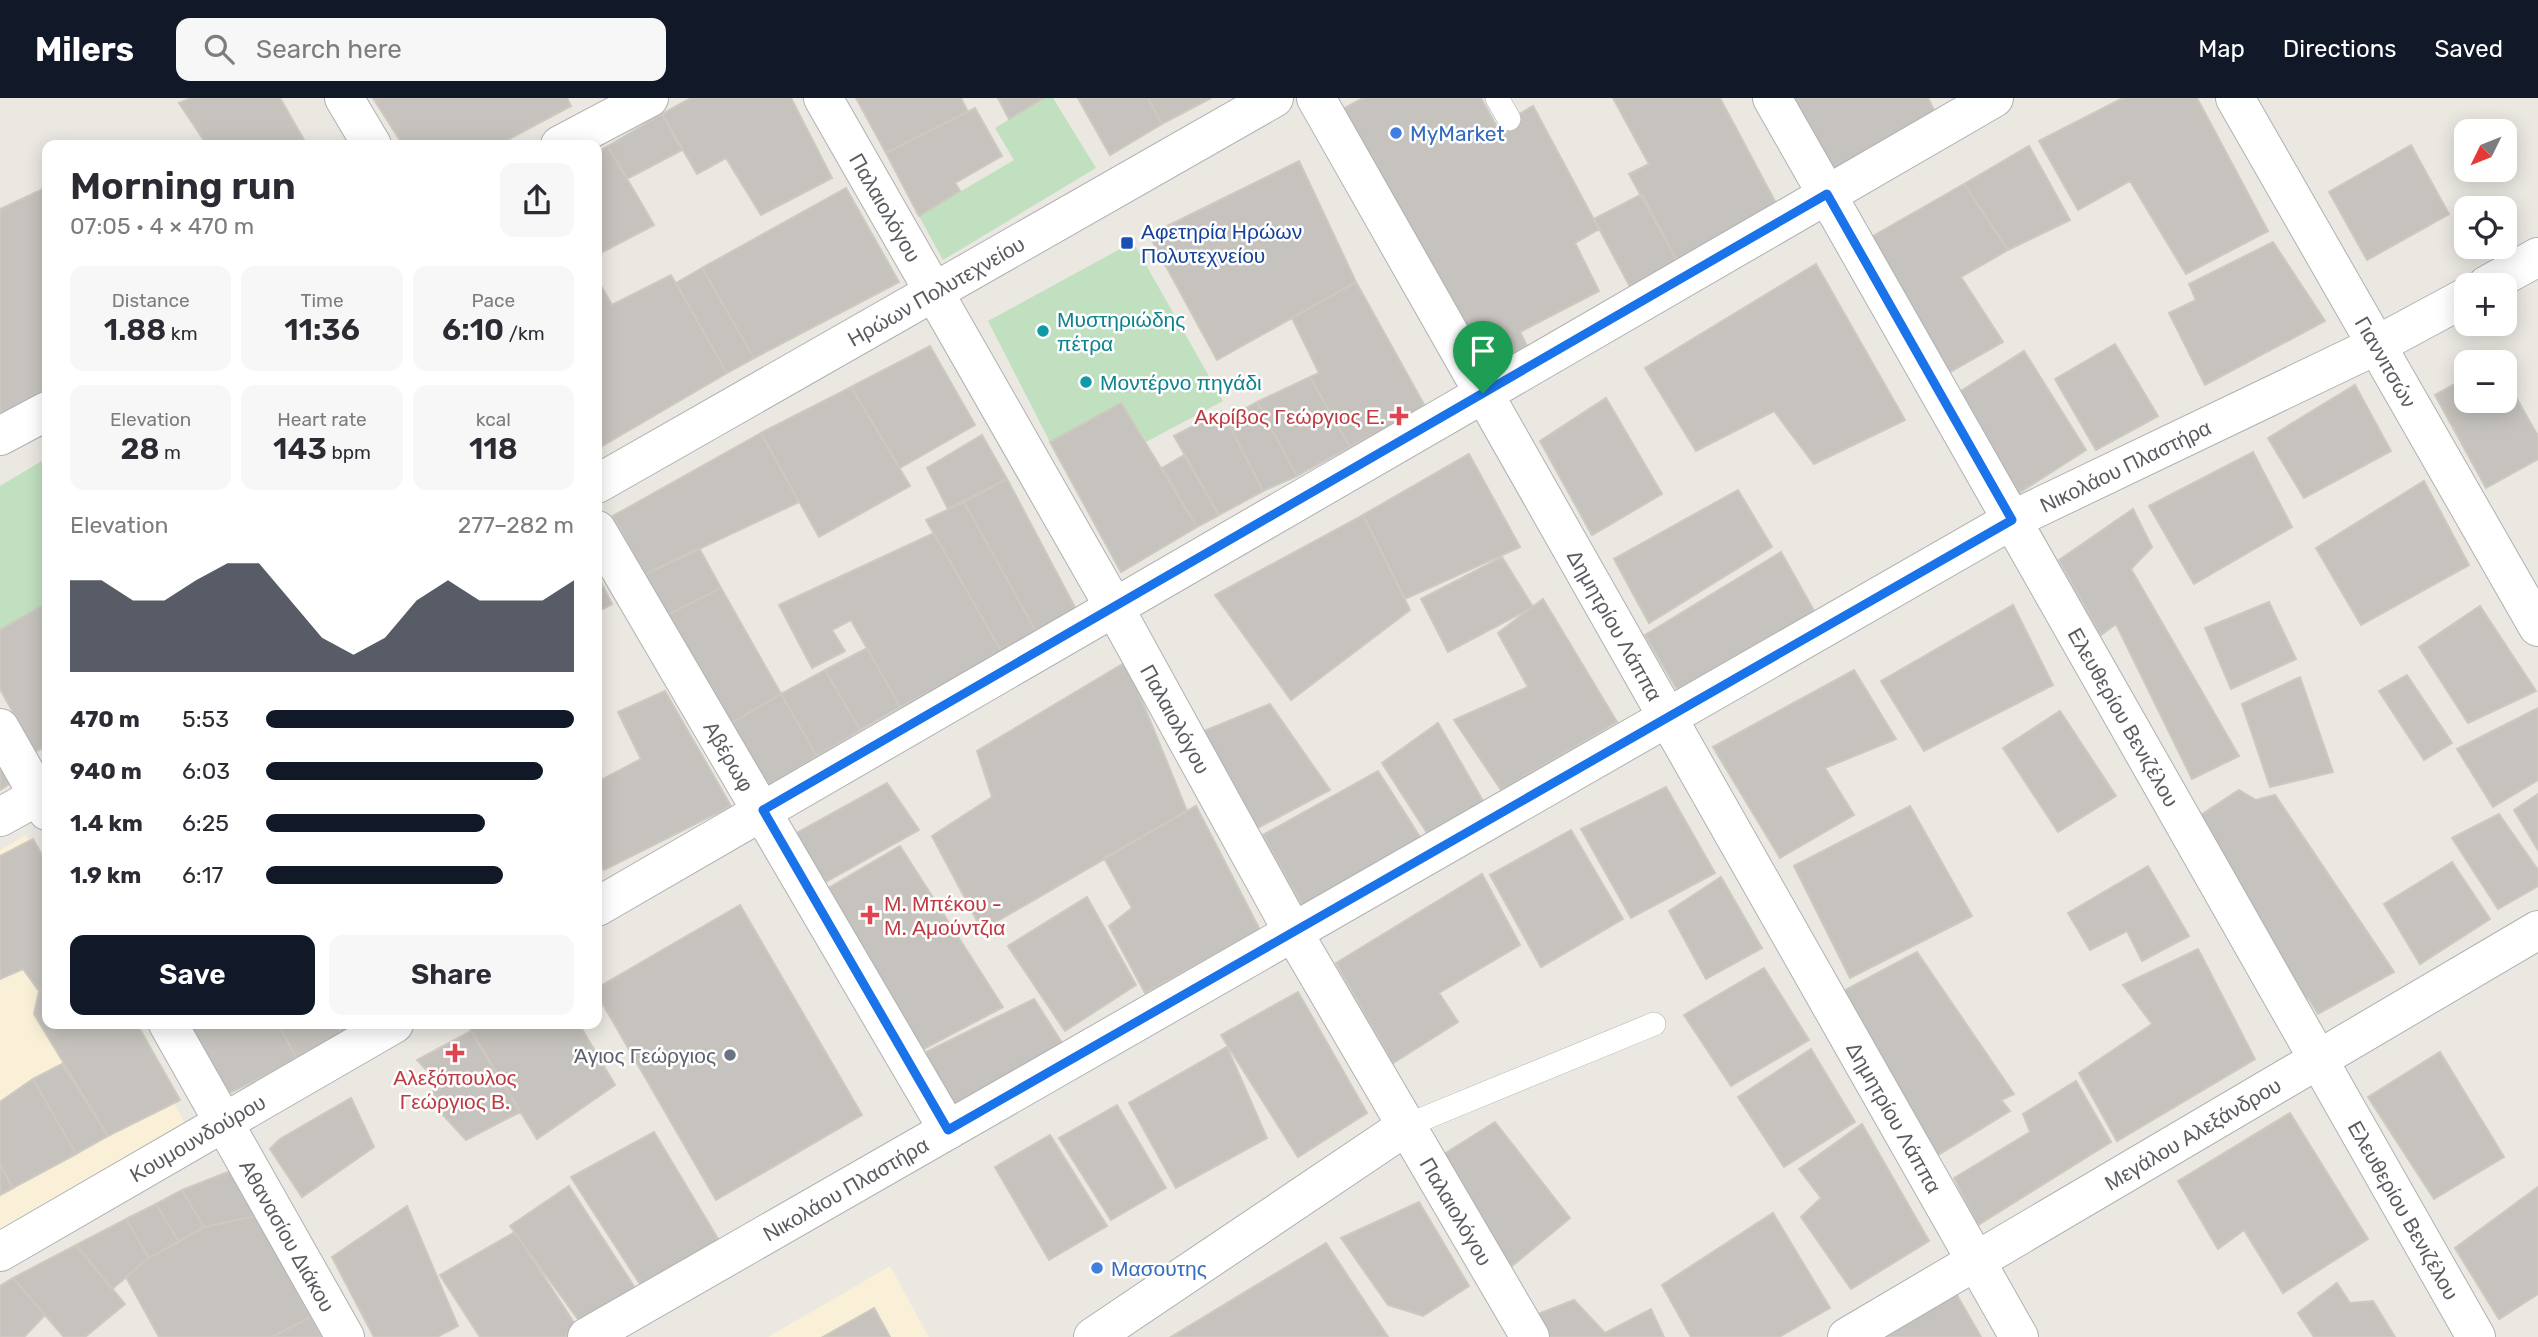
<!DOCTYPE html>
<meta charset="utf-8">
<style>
body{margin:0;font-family:Rubik,sans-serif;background:#f7f7f7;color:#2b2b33;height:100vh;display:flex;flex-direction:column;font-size:26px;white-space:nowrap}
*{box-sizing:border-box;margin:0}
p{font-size:23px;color:#7c7c81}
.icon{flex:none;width:38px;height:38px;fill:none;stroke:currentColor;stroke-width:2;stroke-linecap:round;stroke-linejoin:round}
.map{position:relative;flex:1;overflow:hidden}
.drawer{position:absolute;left:42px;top:42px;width:560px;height:889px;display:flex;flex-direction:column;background:#fff;border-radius:14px;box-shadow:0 4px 18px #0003}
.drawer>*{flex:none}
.needle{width:46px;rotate:227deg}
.buttons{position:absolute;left:2454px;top:21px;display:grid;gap:14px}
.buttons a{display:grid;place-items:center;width:63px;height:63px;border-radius:14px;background:#fff;box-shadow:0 4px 18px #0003;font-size:35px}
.pin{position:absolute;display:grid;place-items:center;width:60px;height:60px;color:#fff;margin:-72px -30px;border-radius:50% 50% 50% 0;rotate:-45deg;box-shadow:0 0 7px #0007}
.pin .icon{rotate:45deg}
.round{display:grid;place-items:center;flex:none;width:74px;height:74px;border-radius:14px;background:#f7f7f7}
.overview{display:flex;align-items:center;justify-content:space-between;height:119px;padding:0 28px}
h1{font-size:38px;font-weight:600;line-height:52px}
.stats{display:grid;grid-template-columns:repeat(3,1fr);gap:10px;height:119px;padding:7px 28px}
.stats div{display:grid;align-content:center;border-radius:14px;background:#f7f7f7;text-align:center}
.stats b{font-size:30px;font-weight:600}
.stats small{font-size:19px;font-weight:400}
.stats p{font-size:19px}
.chart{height:196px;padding:14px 28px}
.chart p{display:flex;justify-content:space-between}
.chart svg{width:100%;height:126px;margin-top:7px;fill:#111827;opacity:.7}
.primary-button{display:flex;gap:14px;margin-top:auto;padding:14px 28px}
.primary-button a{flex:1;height:80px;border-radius:14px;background:#111827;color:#fff;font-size:28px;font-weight:600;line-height:80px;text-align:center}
.primary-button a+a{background:#f7f7f7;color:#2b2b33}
ul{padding:0 28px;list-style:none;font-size:23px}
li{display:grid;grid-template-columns:112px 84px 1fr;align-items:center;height:52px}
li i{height:18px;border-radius:9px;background:#111827}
header{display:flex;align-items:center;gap:42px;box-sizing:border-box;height:98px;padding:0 35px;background:#111827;color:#fff}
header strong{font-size:33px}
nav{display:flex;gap:38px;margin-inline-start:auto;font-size:24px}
.search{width:490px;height:63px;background:#f7f7f7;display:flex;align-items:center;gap:18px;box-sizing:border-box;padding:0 24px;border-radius:14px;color:#7c7c81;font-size:26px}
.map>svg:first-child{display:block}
.commercial{fill:#f9f0d7}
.green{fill:#c0e0bf}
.building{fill:#c6c3be;stroke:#cec9c0;stroke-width:2}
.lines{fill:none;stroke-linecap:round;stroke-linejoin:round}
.service-casing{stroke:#aeb1b5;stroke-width:24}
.minor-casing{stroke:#aeb1b5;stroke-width:40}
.tertiary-casing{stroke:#aeb1b5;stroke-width:40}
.secondary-casing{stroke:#adb0b5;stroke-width:40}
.service{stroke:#fff;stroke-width:23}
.minor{stroke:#fff;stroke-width:38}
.tertiary{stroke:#fff;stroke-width:38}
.secondary{stroke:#fff;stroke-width:38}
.route-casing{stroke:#fff;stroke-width:14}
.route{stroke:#1a73e8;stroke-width:9}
.shop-dot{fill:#3f7fe0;stroke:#fff;stroke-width:2.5}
.transit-dot{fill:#1a4fb4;stroke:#fff;stroke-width:2.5}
.culture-dot{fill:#0f9aa8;stroke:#fff;stroke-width:2.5}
.health-dot{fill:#e0444e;stroke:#fff;stroke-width:2.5}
.worship-dot{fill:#6b7280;stroke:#fff;stroke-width:2.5}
.labels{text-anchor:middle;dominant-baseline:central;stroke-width:5;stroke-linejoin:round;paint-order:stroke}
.shop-label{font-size:21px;fill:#366cbe;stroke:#fff;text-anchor:start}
.street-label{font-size:21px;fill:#595c60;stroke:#fff}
.transit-label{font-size:21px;fill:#164399;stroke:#fff;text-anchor:start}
.culture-label{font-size:21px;fill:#0d838f;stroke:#fff;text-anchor:start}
.health-label{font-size:21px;fill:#be3a42;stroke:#fff;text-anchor:end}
.worship-label{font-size:21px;fill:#5b616d;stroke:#fff;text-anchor:end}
</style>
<header>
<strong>Milers</strong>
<div class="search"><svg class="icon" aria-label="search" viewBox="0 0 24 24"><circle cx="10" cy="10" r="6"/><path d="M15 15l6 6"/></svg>Search here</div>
<nav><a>Map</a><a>Directions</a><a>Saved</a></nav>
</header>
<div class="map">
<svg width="2538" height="1239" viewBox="0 0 2538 1239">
<rect width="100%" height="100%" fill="#eae8e1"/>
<path class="commercial" d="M 26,737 L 47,776 L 47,926 L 130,926 L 188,1030 L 0,1136 L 0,752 Z
M 890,1168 L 929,1239 L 768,1239 Z"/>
<path class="green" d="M 1044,0 L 1053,0 L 1096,70 L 943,162 L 919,118 L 1014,62 L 995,30 Z
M 1133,144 L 1223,303 L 1146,344 L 1121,305 L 1050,344 L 988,223 Z
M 47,360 L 47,505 L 0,532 L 0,388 Z"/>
<path class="building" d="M 191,0 L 280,0 L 307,47 L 207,47 L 179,5 Z
M 373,0 L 567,0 L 571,8 L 498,47 L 403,47 Z
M 691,0 L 791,0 L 832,80 L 761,117 L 726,60 L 697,76 L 662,16 Z
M 856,0 L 961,0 L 968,14 L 886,55 Z
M 998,0 L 1044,0 L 1009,21 Z
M 1078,0 L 1148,0 L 1162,26 L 1110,57 Z
M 1148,0 L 1211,0 L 1162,26 Z
M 1363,0 L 1481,0 L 1497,29 L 1533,8 L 1599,131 L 1575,145 L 1599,193 L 1520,234 L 1532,258 L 1492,279 L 1343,11 Z
M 1613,0 L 1720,0 L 1778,109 L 1677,163 L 1629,76 L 1649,66 Z
M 1784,0 L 1928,0 L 1939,22 L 1833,87 Z
M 2123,0 L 2197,0 L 2268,133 L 2186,176 L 2130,83 L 2078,112 L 2039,43 Z
M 975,10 L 1002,58 L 955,85 L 960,93 L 919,118 L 886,55 Z
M 662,16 L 682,52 L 627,81 L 608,48 Z
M 2411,47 L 2449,116 L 2367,162 L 2329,94 Z
M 608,48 L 654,127 L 597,157 L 597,54 Z
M 2029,48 L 2070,122 L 2008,152 L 1964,86 Z
M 1299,63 L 1356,184 L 1217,262 L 1149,137 Z
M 1964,86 L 2008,152 L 1961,179 L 2003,244 L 1945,277 L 1866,142 Z
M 47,89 L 47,297 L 0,321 L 0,111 Z
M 846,90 L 899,184 L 754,260 L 702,170 Z
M 1642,96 L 1677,163 L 1630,189 L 1594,121 Z
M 2273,144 L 2325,223 L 2205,287 L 2169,215 L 2196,202 L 2189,186 Z
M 1816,166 L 1905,322 L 1814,366 L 1774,313 L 1696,353 L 1645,270 Z
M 702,170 L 754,260 L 727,275 L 676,185 Z
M 671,177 L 727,275 L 597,351 L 597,188 L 600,186 L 612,207 Z
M 1356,184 L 1426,310 L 1350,349 L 1310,279 L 1319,275 L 1292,220 Z
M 2115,246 L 2158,318 L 2096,352 L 2055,281 Z
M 930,248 L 975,327 L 900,370 L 851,289 Z
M 2024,253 L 2086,352 L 2014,398 L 1953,298 Z
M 2504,278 L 2538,338 L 2538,361 L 2486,390 L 2435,297 L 2466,280 L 2466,303 L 2504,303 Z
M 1310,279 L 1350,349 L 1297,378 L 1257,304 Z
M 2355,287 L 2391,353 L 2304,400 L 2268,340 Z
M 851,289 L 910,388 L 819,439 L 761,335 Z
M 1606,300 L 1662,396 L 1592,437 L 1540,343 Z
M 1257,304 L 1297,378 L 1263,393 L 1226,321 Z
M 1121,305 L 1197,429 L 1121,474 L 1050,344 Z
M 1222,313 L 1263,393 L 1219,417 L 1174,338 Z
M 761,335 L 799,404 L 644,477 L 613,418 Z
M 982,337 L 1007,381 L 948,411 L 927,370 Z
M 2253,354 L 2292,429 L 2194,486 L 2149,408 Z
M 1469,356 L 1520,449 L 1405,501 L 1363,417 Z
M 1184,357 L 1219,417 L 1197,429 L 1162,370 Z
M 1007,381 L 1078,515 L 1038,537 L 964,404 Z
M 2424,383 L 2469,467 L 2361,527 L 2316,450 Z
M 1738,392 L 1772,449 L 1649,525 L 1614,461 Z
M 964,404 L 1038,537 L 1003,556 L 926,422 Z
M 2133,411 L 2152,449 L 2131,471 L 2239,658 L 2192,681 L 2116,526 L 2101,537 L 2059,462 Z
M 1363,417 L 1410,512 L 1291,602 L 1215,497 Z
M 934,435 L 1003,556 L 900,609 L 851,522 L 832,532 L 845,553 L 812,570 L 779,507 Z
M 699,450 L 721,490 L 667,517 L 644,477 Z
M 1781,454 L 1817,518 L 1679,595 L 1645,537 Z
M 1502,459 L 1533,509 L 1448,554 L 1421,501 Z
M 597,477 L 612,506 L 597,514 Z
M 721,490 L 781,596 L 730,626 L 667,517 Z
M 1543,501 L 1617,624 L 1501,692 L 1454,622 L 1528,589 L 1498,535 Z
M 2269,504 L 2296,561 L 2231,591 L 2205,530 Z
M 47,505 L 47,648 L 35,654 L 0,591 L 0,532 Z
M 2013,507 L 2053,587 L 1924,653 L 1881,583 Z
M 2480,508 L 2536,593 L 2468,625 L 2419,549 Z
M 867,550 L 900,609 L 860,632 L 825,572 Z
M 1126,564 L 1187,713 L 982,832 L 932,738 L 992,699 L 977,653 Z
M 825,572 L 860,632 L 817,658 L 781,596 Z
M 1854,572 L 1896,641 L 1825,670 L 1854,717 L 1780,760 L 1713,649 Z
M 2407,577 L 2452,645 L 2424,662 L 2379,593 Z
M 2300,579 L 2333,674 L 2270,689 L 2242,606 Z
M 665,593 L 731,708 L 604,772 L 597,758 L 597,684 L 641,661 L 618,614 Z
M 781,596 L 817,658 L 768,688 L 730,626 Z
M 1270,606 L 1330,692 L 1252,733 L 1204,633 Z
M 2538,610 L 2538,682 L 2493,709 L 2457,651 Z
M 2060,613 L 2116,698 L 2058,734 L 2003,650 Z
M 1438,625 L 1483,703 L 1427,735 L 1382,665 Z
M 0,663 L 11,685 L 0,692 Z
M 1378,673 L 1420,739 L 1302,807 L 1263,737 Z
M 887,685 L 919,732 L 824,785 L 795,736 Z
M 1666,689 L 1715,775 L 1631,820 L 1581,731 Z
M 2239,692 L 2256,702 L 2275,697 L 2394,874 L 2318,916 L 2308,900 L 2296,905 L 2193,722 Z
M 2538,696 L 2538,752 L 2514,712 Z
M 1196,708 L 1260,832 L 1145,895 L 1109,828 L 1132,810 L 1104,760 Z
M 1910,708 L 1972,818 L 1850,880 L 1794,768 Z
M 2499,716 L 2538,772 L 2538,788 L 2498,811 L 2452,740 Z
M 1571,732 L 1623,821 L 1541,869 L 1490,777 Z
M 33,741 L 47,766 L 47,888 L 39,893 L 23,871 L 0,881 L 0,758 Z
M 900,748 L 1003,909 L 920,953 L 825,792 Z
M 2452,764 L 2490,821 L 2420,866 L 2384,806 Z
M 2148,768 L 2189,838 L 2142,863 L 2127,833 L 2090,852 L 2068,815 Z
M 1482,776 L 1520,847 L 1439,895 L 1458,924 L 1393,965 L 1336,865 Z
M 1721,779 L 1762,850 L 1706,881 L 1669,813 Z
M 1087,799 L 1136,887 L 1065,933 L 1008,848 Z
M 740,807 L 862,1017 L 716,1102 L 597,896 L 597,890 Z
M 2198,851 L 2255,961 L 2117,1043 L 2079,975 L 2152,926 L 2123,887 Z
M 1917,854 L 2014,996 L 2001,1002 L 2010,1013 L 1938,1057 L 1840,895 Z
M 1764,870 L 1809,942 L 1731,988 L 1684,917 Z
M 47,888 L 47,926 L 137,926 L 180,1002 L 108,1038 L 34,916 L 39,893 Z
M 1298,894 L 1367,1015 L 1298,1059 L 1221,937 Z
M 1034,901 L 1064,948 L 948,1012 L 916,959 Z
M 187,926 L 278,926 L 297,961 L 226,997 Z
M 278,926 L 337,926 L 342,936 L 297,961 Z
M 337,926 L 360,926 L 342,936 Z
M 467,926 L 579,926 L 615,987 L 537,1041 Z
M 471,933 L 520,1014 L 466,1042 L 434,1007 L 433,979 L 417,962 Z
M 1227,949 L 1267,1040 L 1176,1090 L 1129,1005 Z
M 1811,951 L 1855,1024 L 1784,1069 L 1738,999 Z
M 2440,954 L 2504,1059 L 2434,1101 L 2368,999 Z
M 62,966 L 108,1038 L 76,1056 L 33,981 Z
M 33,981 L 76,1056 L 13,1090 L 0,1066 L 0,1004 Z
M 2076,983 L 2111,1044 L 1978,1127 L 1954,1080 L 2030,1034 L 2023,1016 Z
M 351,1000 L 374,1049 L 302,1099 L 270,1051 L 280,1041 Z
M 1117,1007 L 1166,1090 L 1111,1122 L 1059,1040 Z
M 2290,1015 L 2368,1141 L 2283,1195 L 2244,1132 L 2218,1151 L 2178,1083 Z
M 1495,1024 L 1570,1120 L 1511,1169 L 1444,1056 Z
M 1862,1026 L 1929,1143 L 1851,1191 L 1801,1119 L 1821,1100 L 1799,1071 Z
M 654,1034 L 727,1156 L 649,1200 L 571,1079 Z
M 1050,1037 L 1107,1128 L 1049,1162 L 995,1069 Z
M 0,1066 L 13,1090 L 0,1097 Z
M 233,1072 L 256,1118 L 204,1129 L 182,1092 Z
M 569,1088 L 635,1190 L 580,1224 L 510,1128 Z
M 2538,1089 L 2538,1196 L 2499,1221 L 2455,1150 Z
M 182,1092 L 204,1129 L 179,1144 L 156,1106 Z
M 1419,1104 L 1469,1188 L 1423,1218 L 1388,1207 L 1341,1140 Z
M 156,1106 L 179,1144 L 149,1160 L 126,1121 Z
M 407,1108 L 458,1228 L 437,1239 L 374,1239 L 332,1159 Z
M 1773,1115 L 1830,1210 L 1779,1239 L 1691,1239 L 1662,1187 Z
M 256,1118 L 311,1219 L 272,1239 L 159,1239 L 126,1179 L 149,1160 L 204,1129 Z
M 126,1121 L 149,1160 L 112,1191 L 76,1147 Z
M 515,1134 L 578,1231 L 564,1239 L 480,1239 L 440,1177 Z
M 1326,1145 L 1388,1239 L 1171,1239 Z
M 76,1147 L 125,1206 L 85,1239 L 64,1239 L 13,1180 Z
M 13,1180 L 45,1217 L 24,1239 L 0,1239 L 0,1188 Z
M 2337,1185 L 2350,1205 L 2373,1203 L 2395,1239 L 2314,1239 L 2298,1215 Z
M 1954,1192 L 1981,1239 L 1879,1239 Z
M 1574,1202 L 1605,1235 L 1651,1211 L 1664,1239 L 1551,1239 L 1538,1216 Z
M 874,1210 L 890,1239 L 823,1239 Z
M 311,1219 L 322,1239 L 272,1239 Z"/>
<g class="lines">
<g class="service-casing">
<path id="service" d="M 1497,0 L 1509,21
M 1408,1027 L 1654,926"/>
</g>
<g class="minor-casing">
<g id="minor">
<path d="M 344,0 L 372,47"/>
<path id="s1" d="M 823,0 L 1114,509 L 1293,834 L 1530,1239"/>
<path id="s2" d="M 1772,0 L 2476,1239"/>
<path id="s3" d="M 2235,0 L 2538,529"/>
<path d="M 560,47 L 649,0"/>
<path d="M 2487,187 L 2538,159"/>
<path d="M 0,338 L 47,313"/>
<path id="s4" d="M 597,432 L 948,1032"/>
<path d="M 0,630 L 47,713"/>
<path id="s5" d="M 168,926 L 345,1239"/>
<path id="s6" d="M 587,1239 L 2012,422 L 2375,248 L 2466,199"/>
<path d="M 1093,1239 L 1408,1027"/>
<path id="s7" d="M 1847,1239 L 2538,832"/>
</g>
</g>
<g class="tertiary-casing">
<g id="tertiary">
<path id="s8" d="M 1316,0 L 2019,1239"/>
</g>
</g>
<g class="secondary-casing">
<g id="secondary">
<path id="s9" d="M 597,386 L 1274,0"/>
<path d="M 0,719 L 47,693"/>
<path d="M 597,809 L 1994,0"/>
<path id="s10" d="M 0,1154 L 394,926"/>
</g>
</g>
<use href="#service" class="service"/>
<use href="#minor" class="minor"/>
<use href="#tertiary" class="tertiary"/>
<use href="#secondary" class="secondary"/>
</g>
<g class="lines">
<g class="route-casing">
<path id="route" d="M 1827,96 L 2012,422 L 948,1032 L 763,712 Z"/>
</g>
<use href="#route" class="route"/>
</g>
<g class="shop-dot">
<circle cx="1396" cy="35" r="7"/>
<circle cx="1097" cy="1170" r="7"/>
</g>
<rect class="transit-dot" x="1120" y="138" width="14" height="14" rx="3.5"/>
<g class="culture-dot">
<circle cx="1043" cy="233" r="7"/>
<circle cx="1086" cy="284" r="7"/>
</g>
<g class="health-dot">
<path d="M1395.5 307.5h7v7h7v7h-7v7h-7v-7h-7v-7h7z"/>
<path d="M866.5 806.5h7v7h7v7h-7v7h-7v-7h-7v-7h7z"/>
<path d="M451.5 944.5h7v7h7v7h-7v7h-7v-7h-7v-7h7z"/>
</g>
<circle class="worship-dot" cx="730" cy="957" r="7"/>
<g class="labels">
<g class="shop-label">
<text x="1410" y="35">MyMarket</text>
<text x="1111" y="1170">Μασουτης</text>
</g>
<g class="street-label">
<text stroke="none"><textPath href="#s1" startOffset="126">Παλαιολόγου</textPath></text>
<text stroke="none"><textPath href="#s9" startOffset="390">Ηρώων Πολυτεχνείου</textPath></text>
<text stroke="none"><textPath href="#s3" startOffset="304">Γιαννιτσών</textPath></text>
<text stroke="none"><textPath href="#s6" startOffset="1768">Νικολάου Πλαστήρα</textPath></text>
<text stroke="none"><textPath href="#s8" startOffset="606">Δημητρίου Λάππα</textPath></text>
<text stroke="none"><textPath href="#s1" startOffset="714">Παλαιολόγου</textPath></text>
<text stroke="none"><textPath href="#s2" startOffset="712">Ελευθερίου Βενιζέλου</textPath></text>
<text stroke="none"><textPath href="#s4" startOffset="262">Αβέρωφ</textPath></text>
<text stroke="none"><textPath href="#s8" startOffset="1172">Δημητρίου Λάππα</textPath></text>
<text stroke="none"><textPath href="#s7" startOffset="401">Μεγάλου Αλεξάνδρου</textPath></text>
<text stroke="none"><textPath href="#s10" startOffset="228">Κουμουνδούρου</textPath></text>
<text stroke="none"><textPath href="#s6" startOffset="298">Νικολάου Πλαστήρα</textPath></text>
<text stroke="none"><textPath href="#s1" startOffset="1281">Παλαιολόγου</textPath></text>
<text stroke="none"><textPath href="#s2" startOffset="1279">Ελευθερίου Βενιζέλου</textPath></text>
<text stroke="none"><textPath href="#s5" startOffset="243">Αθανασίου Διάκου</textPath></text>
</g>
<g class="transit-label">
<text x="1141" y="133">Αφετηρία Ηρώων<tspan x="1141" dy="24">Πολυτεχνείου</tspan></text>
</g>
<g class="culture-label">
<text x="1057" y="221">Μυστηριώδης<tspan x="1057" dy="24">πέτρα</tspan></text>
<text x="1100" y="284">Μοντέρνο πηγάδι</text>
</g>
<g class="health-label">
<text x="1385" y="318">Ακρίβος Γεώργιος Ε.</text>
<text x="884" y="805" text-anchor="start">Μ. Μπέκου -<tspan x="884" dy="24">Μ. Αμούντζια</tspan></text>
<text x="455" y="979" text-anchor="middle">Αλεξόπουλος<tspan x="455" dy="24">Γεώργιος Β.</tspan></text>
</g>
<g class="worship-label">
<text x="716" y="957">Άγιος Γεώργιος</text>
</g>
</g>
</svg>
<div class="buttons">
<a><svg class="needle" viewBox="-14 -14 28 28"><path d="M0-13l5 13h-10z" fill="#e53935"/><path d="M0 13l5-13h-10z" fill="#7c7c81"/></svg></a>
<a><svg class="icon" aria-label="locate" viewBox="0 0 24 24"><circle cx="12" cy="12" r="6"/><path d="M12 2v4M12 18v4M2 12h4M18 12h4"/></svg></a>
<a>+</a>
<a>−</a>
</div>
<div class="pin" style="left:1483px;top:295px;background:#1e9e55"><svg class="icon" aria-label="arrive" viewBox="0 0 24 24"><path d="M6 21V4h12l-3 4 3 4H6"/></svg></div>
<section class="drawer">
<div class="overview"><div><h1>Morning run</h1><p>07:05 · 4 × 470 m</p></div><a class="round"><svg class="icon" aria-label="share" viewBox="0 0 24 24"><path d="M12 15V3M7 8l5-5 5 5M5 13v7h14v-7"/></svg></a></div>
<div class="stats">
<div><p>Distance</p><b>1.88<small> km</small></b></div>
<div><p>Time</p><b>11:36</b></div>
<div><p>Pace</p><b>6:10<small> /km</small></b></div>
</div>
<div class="stats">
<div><p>Elevation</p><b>28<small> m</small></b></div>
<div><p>Heart rate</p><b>143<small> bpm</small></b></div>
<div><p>kcal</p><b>118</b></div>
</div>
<div class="chart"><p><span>Elevation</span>277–282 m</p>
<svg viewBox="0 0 160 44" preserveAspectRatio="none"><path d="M0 44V12L10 12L20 19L30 19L40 12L50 6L60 6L70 19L80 32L90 38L100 32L110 19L120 12L130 19L140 19L150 19L160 12V44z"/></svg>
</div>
<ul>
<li><b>470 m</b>5:53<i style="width:100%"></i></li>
<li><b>940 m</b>6:03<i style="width:90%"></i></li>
<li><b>1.4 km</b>6:25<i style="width:71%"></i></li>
<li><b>1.9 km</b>6:17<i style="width:77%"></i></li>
</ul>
<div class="primary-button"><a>Save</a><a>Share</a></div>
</section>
</div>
